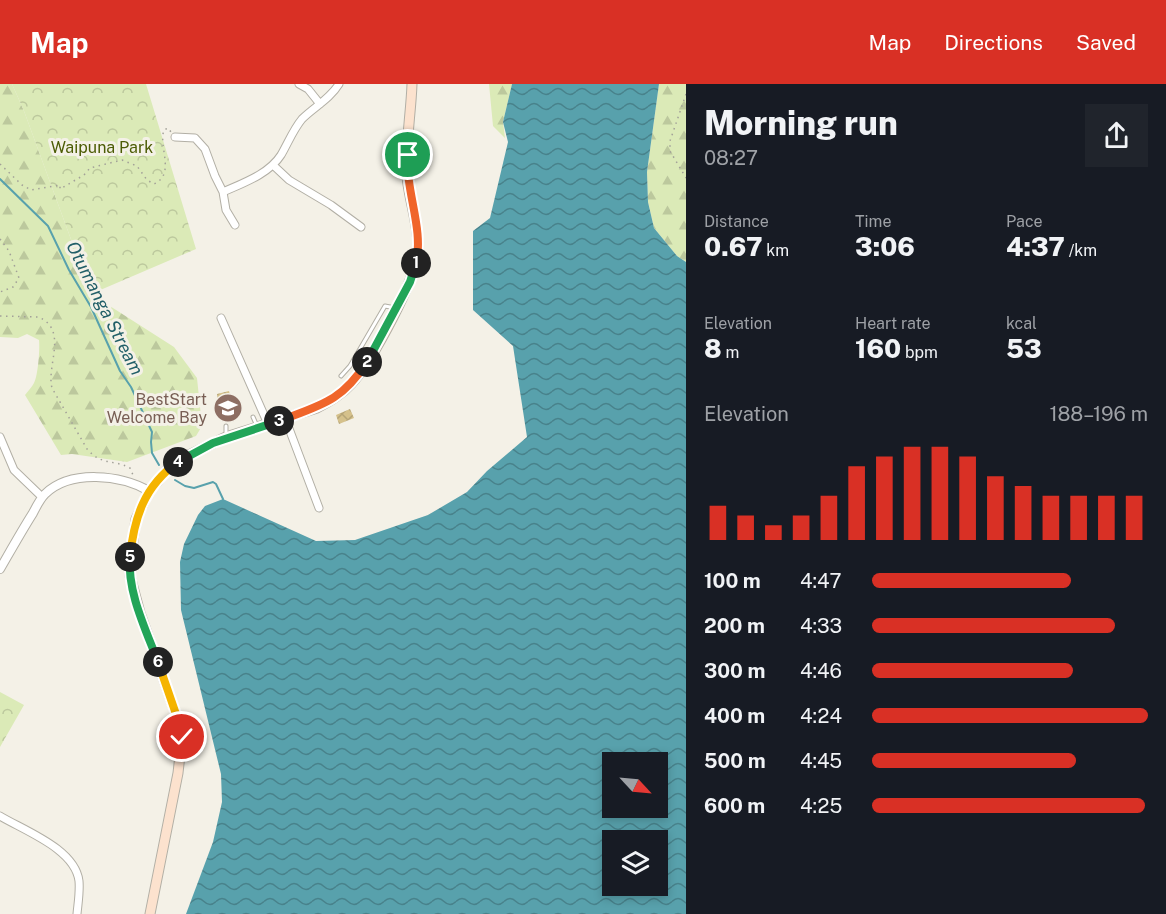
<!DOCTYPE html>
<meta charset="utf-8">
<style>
body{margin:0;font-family:"Public Sans",sans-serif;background:#20242c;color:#f1f3f6;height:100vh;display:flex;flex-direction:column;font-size:22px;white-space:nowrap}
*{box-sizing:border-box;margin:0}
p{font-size:20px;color:#9ea1a6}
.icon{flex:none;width:33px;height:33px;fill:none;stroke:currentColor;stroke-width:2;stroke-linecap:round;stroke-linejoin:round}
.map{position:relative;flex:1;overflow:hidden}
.panel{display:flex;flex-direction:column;background:#171b24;width:480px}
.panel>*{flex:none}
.needle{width:39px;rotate:116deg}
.fabs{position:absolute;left:602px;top:668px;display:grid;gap:12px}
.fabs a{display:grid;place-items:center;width:66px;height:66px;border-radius:0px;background:#171b24;box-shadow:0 3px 9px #0003;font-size:30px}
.pin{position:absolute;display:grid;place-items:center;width:51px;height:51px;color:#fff;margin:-26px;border:3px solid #fff;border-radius:50%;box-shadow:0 2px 6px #0007}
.km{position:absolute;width:30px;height:30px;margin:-15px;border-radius:50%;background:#222;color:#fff;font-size:16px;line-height:30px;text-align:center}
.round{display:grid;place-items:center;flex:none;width:63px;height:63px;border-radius:0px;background:#20242c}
.headline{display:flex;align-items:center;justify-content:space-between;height:102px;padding:0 18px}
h1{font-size:33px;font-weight:800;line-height:45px}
.metrics{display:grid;grid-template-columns:repeat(3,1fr);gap:9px;height:102px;padding:6px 18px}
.metrics div{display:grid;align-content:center}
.metrics b{font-size:26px;font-weight:800}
.metrics small{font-size:16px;font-weight:400}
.metrics p{font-size:16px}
.chart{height:168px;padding:12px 18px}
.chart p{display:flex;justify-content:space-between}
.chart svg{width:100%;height:108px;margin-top:6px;stroke:#d93025;stroke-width:6}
ul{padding:0 18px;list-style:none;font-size:20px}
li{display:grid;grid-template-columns:96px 72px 1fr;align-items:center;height:45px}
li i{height:15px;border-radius:8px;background:#d93025}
header{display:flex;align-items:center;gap:36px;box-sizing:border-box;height:84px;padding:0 30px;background:#d93025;color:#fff}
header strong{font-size:28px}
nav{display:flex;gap:33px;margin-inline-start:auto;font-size:21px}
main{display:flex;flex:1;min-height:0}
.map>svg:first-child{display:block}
.forest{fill:url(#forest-firs)}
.park{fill:url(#park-crowns)}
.water{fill:url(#water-waves);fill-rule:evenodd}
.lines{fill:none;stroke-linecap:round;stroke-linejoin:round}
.stream{stroke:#58a1ac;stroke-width:2}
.building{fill:url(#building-cross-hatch)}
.service-casing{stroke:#b2afa5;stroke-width:5}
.minor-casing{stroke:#b2afa5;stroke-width:9}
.tertiary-casing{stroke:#b2afa5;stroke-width:10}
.secondary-casing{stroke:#b2afa5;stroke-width:11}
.path{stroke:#a2a098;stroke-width:1.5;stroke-dasharray:1.5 4.5;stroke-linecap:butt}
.service{stroke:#fff;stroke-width:3}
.minor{stroke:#fff;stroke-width:7}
.tertiary{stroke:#fff;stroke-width:8}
.secondary{stroke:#fce2ce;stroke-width:9}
.split-1-casing{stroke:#fff;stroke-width:12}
.split-2-casing{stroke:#fff;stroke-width:12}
.split-3-casing{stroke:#fff;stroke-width:12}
.split-4-casing{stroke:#fff;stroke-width:12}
.split-5-casing{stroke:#fff;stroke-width:12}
.split-6-casing{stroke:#fff;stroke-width:12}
.split-7-casing{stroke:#fff;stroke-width:12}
.split-1{stroke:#f0652b;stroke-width:8}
.split-2{stroke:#22a559;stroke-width:8}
.split-3{stroke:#f0652b;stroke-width:8}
.split-4{stroke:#22a559;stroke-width:8}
.split-5{stroke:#f5b400;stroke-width:8}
.split-6{stroke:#22a559;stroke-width:8}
.split-7{stroke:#f5b400;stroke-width:8}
.labels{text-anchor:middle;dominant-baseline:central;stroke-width:6;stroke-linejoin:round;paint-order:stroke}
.park-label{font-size:16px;fill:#4c5c05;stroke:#f4f1e7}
.education-label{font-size:16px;fill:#785e54;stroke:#f4f1e7;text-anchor:end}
.water-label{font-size:18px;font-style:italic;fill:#225f68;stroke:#f4f1e7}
</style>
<header>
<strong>Map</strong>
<nav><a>Map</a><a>Directions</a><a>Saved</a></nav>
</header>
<main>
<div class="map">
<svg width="686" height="830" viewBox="0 0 686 830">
<defs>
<pattern id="forest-firs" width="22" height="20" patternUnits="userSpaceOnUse" patternTransform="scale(1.5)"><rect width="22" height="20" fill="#dbeab7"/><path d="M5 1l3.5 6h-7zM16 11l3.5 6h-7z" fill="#bcc89d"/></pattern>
<pattern id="park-crowns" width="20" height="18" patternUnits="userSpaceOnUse" patternTransform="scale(1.5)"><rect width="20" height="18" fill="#dbeab7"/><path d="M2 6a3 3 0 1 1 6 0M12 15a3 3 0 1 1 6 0" fill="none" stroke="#bcc89d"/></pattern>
<pattern id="water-waves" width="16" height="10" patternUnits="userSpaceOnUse" patternTransform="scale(1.5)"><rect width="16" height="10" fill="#58a1ac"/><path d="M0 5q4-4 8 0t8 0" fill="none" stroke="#48828b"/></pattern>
<pattern id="building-cross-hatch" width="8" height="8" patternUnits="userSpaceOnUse" patternTransform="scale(1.5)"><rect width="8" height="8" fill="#d5c18b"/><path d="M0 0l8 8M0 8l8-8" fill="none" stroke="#b6a577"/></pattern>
</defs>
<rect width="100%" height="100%" fill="#f4f1e7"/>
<path class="forest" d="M 0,0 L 12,0 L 24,27 L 91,210 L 174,263 L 197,294 L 202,342 L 196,352 L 127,378 L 72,370 L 61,371 L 25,311 C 28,307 32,303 34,299 C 38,292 40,265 39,256 L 27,250 L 18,254 L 0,253 Z
M 489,0 L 512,0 L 503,38 L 505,54 L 493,42 Z
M 659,0 L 686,0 L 686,178 L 677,172 L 654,144 L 648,118 L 647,88 Z"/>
<path class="park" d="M 12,0 L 146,0 L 196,165 L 91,210 L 24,27 Z
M 0,608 L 24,621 L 0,663 Z"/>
<path class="water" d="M 512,0 L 659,0 L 647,88 L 648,118 L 654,144 L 677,172 L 686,178 L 686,830 L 186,830 L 213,758 L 222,718 L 221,690 L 181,526 L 180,478 L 184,460 L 198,431 L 205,422 L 223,415 L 316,457 L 355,456 L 428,431 L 467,408 L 487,387 L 527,353 L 513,262 L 473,226 L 473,147 L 490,134 L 508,58 L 503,38 ZM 612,678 L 657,678 L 657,723 L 612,723 ZM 612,756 L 657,756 L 657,801 L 612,801 Z"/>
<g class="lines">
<path class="stream" d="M 0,95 L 48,142 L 69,186 L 91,223 L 120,287 L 131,303 L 152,348 L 151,358 L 152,369 L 159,381
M 175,396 L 185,402 L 194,404 L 213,398 L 216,400 L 223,415"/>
</g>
<path class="building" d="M 229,307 L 231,315 L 233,315 L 234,331 L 221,334 L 217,310 Z
M 350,325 L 354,334 L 339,340 L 336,331 Z"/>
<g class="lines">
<g class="service-casing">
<path id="service" d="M 341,292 L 350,282 L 385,222 L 395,224
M 253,333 L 257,342
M 226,342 L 226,352"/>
</g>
<g class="minor-casing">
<path id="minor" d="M 299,0 L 308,5 L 320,20
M 175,53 L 195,54 L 205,65 L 215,92 L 223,108 L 226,126 L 235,141
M 273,81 L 289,96 L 331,121 L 361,143
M 223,108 C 243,99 269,90 281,71 C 288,59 293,46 302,35 C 314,23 330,15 339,0
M 221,234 L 268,340
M 285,334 L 319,424
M 0,353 L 14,386 L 42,413
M 0,732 C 25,747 75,765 79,797 C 80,808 78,819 77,830"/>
</g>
<g class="tertiary-casing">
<path id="tertiary" d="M 0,485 C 11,466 21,448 33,429 C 36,423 40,415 45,410 C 71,385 121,391 149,407"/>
</g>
<g class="secondary-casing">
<path id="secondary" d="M 150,830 L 178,689 L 182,653 L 177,633 L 140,529 L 130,492 L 130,477 L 136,435 L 149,407 L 157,398 L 167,386 L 187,372 L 226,353 L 317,324 C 330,317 341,311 351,300 C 372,277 417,195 418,165 C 419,141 409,117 407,92 C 405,62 411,30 412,0"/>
</g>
<path class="path" d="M 686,10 L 670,57 L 670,67 L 686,94
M 0,80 L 22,101 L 31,106 L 60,101 L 60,105 L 84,91 L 90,84 L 122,76 L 137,82 L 147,96 L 154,100 C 176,90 158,63 164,46 L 168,44 L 171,48
M 0,155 L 9,167 L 19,194 L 13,203 L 0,208
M 0,232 L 38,233 C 69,245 46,282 52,304 L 87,365 C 102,382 113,375 130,384 L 133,391"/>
<use href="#service" class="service"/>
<use href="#minor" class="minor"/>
<use href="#tertiary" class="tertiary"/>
<use href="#secondary" class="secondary"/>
</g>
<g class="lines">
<g class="split-1-casing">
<path id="split-1" d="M 408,71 C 405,107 424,144 416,179"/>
</g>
<g class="split-2-casing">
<path id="split-2" d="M 367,278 L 410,198 L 416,179"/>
</g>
<g class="split-3-casing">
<path id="split-3" d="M 279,337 C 321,321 341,318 367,278"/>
</g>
<g class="split-4-casing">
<path id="split-4" d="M 178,378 L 213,359 L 279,337"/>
</g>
<g class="split-5-casing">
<path id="split-5" d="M 130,473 C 134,434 144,402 178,378"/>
</g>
<g class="split-6-casing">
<path id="split-6" d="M 130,473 C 127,508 146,546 158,578"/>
</g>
<g class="split-7-casing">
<path id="split-7" d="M 158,578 L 177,633 L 182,653"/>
</g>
<use href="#split-1" class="split-1"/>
<use href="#split-2" class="split-2"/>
<use href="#split-3" class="split-3"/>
<use href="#split-4" class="split-4"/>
<use href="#split-5" class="split-5"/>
<use href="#split-6" class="split-6"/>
<use href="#split-7" class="split-7"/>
</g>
<defs>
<g id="school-disc" transform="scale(1.5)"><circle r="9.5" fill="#8d6e63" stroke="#f4f1e7"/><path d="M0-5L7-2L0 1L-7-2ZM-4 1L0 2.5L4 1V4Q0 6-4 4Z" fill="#fff"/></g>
</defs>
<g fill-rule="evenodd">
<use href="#school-disc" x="228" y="324"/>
</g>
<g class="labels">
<g class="park-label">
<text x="102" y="63">Waipuna Park</text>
</g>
<g class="education-label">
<text x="207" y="315">BestStart<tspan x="207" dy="18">Welcome Bay</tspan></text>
</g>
<g class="water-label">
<text transform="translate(105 224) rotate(63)">Otumanga Stream</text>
</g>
</g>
</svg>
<div class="fabs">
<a><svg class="needle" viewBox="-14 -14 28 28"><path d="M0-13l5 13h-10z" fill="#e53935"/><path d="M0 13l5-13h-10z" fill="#9ea1a6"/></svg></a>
<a><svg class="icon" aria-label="layers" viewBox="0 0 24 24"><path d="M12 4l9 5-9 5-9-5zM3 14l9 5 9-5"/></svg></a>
</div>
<div class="pin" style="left:408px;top:71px;background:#1e9e55"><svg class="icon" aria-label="arrive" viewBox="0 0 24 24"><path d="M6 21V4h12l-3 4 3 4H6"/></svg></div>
<div class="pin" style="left:182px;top:653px;background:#d93025"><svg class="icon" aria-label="check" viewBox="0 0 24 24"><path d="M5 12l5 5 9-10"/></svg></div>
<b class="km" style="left:416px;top:179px">1</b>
<b class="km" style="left:367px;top:278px">2</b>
<b class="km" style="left:279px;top:337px">3</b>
<b class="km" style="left:178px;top:378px">4</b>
<b class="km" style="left:130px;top:473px">5</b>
<b class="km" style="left:158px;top:578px">6</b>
</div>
<section class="panel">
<div class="headline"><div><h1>Morning run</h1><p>08:27</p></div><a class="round"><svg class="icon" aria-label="share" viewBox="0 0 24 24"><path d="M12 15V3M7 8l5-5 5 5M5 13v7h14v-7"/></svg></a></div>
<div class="metrics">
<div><p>Distance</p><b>0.67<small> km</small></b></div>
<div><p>Time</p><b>3:06</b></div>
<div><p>Pace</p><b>4:37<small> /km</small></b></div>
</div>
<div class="metrics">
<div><p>Elevation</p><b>8<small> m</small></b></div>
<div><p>Heart rate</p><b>160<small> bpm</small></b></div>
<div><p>kcal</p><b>53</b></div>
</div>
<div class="chart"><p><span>Elevation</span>188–196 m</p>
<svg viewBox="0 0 160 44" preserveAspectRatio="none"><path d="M5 44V30M15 44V34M25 44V38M35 44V34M45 44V26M55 44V14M65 44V10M75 44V6M85 44V6M95 44V10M105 44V18M115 44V22M125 44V26M135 44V26M145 44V26M155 44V26"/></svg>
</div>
<ul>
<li><b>100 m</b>4:47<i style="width:72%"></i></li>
<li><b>200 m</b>4:33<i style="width:88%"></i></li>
<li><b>300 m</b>4:46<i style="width:73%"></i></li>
<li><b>400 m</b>4:24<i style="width:100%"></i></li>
<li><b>500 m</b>4:45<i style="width:74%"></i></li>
<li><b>600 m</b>4:25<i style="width:99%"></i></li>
</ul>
</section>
</main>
